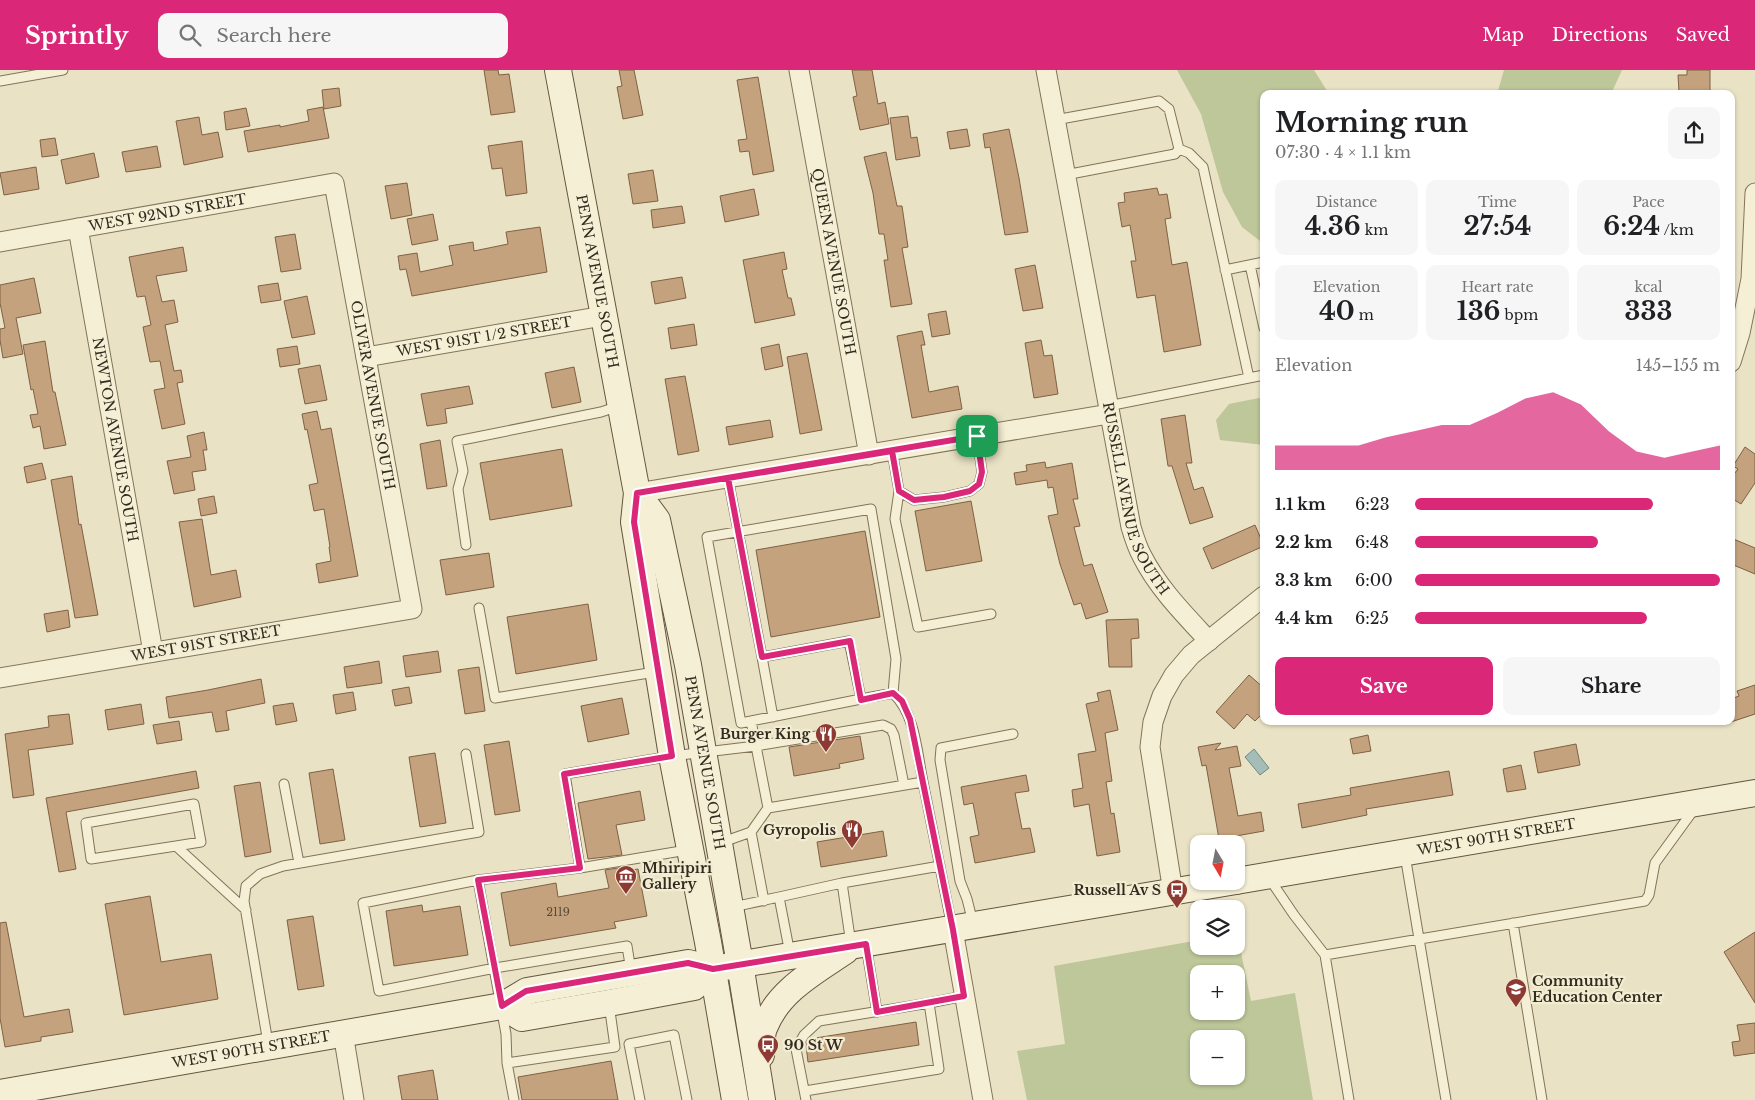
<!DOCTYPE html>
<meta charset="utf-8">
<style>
body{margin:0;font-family:"Libre Baskerville",serif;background:#f6f6f6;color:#202124;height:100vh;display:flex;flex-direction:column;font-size:19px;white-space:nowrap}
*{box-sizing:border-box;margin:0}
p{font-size:16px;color:#757577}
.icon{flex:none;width:28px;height:28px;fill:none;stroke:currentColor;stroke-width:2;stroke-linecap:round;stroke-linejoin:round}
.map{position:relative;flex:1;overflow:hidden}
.details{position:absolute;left:1260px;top:20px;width:475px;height:635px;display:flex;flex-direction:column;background:#fff;border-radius:10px;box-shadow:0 1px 4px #0004}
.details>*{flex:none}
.needle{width:32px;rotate:170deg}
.buttons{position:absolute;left:1190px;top:765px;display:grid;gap:10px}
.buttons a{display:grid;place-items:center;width:55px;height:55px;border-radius:10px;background:#fff;box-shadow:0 1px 4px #0004;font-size:25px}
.pin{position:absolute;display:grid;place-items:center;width:42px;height:42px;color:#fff;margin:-21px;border-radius:10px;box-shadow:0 2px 8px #0006}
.round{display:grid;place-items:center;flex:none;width:52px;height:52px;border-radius:10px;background:#f6f6f6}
.headline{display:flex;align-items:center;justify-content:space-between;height:85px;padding:0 15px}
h1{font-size:28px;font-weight:700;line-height:38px}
.figures{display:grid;grid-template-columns:repeat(3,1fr);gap:8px;height:85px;padding:5px 15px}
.figures div{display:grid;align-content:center;border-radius:10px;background:#f6f6f6;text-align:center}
.figures b{font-size:25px;font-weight:700}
.figures small{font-size:14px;font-weight:400}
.figures p{font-size:14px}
.chart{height:140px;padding:10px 15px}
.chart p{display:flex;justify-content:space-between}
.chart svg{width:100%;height:90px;margin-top:5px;fill:#db2777;opacity:.7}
.cta{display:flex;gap:10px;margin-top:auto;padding:10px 15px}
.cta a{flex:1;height:58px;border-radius:10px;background:#db2777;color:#fff;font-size:20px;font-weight:700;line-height:58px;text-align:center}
.cta a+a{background:#f6f6f6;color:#202124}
ul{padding:0 15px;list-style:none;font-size:16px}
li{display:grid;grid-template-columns:80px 60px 1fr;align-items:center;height:38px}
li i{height:12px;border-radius:6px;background:#db2777}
header{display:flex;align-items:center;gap:30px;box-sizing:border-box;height:70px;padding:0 25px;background:#db2777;color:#fff}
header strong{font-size:24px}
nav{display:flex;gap:28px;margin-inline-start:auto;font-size:18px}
.search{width:350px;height:45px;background:#f6f6f6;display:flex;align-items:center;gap:12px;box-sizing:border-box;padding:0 18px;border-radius:10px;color:#757577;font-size:19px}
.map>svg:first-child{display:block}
.green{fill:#bdc799;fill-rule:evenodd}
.water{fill:#a5bdb8;stroke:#6d8a86}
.building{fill:#c4a27d;stroke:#7f6144}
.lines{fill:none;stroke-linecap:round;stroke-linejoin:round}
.lane-casing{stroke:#82745c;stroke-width:11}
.street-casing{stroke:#82745c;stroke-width:21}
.secondary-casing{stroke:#64553f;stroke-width:28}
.lane{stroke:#f5efd6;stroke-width:9}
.street{stroke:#f5efd6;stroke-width:19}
.secondary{stroke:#f5efd6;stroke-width:26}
.route-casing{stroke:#fff;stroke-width:10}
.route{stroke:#db2777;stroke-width:6}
.labels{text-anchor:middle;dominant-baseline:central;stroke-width:4.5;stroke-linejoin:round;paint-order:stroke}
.number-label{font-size:11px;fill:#584936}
.street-label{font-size:14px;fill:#342b1f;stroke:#f2ecd3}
.poi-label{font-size:14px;font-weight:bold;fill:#342b1f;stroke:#f2ecd3;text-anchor:end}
</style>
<header>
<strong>Sprintly</strong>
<div class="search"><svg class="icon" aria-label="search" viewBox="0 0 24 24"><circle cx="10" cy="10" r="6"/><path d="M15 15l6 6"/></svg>Search here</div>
<nav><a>Map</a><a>Directions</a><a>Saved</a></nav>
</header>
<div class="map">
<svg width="1755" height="1030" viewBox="0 0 1755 1030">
<rect width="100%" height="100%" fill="#eae2c4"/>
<path class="green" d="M 1177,0 L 1314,0 L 1329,24 L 1264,24 L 1264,174 L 1242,157 L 1223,122 L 1201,44 Z
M 1504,0 L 1622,0 L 1611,24 L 1497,24 Z
M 1264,327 L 1264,375 L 1220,370 L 1216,350 L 1229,334 Z
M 1237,863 L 1251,931 L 1295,923 L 1313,1030 L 1027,1030 L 1017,981 L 1065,974 L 1054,896 L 1199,870 L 1199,876 L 1236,876 ZM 1199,904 L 1236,904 L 1236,941 L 1199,941 ZM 1199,969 L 1236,969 L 1236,1006 L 1199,1006 Z"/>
<path class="water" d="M 1254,679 L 1269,698 L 1260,705 L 1245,687 Z"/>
<path class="building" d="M 484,0 L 498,0 L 499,5 L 509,4 L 515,42 L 491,45 Z
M 619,0 L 634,0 L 643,45 L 623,49 L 617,17 L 622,16 Z
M 852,0 L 872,0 L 878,34 L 885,32 L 889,54 L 860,60 L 853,27 L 857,26 Z
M 1687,0 L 1710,0 L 1710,24 L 1679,22 L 1678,5 L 1687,5 Z
M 758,7 L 774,101 L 753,105 L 749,81 L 740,82 L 738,70 L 747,69 L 737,10 Z
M 339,18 L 341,36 L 324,39 L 322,20 Z
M 323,37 L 329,68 L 248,82 L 244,61 L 280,55 L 280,57 L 309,51 L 307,40 Z
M 246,38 L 250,56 L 226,60 L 224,42 Z
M 908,46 L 911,68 L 917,67 L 920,86 L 896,90 L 890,48 Z
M 199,47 L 202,65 L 218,62 L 223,87 L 184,95 L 176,51 Z
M 967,59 L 970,76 L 950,79 L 947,62 Z
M 1009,59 L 1019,108 L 1028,162 L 1005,165 L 990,77 L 985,78 L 983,64 Z
M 55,68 L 58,85 L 42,87 L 40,70 Z
M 522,71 L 527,123 L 506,126 L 502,98 L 492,99 L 488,76 Z
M 157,76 L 161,97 L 126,102 L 122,82 Z
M 886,82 L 897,136 L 902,136 L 908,177 L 902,178 L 912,234 L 891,237 L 884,190 L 888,190 L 884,164 L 879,164 L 873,123 L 864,87 Z
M 94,83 L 99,107 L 66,114 L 61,90 Z
M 36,97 L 39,119 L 4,125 L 0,103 Z
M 653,100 L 658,131 L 633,134 L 628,104 Z
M 407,113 L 412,145 L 391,149 L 385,116 Z
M 1157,118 L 1159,125 L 1167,124 L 1171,148 L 1165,149 L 1172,195 L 1187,192 L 1201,275 L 1164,282 L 1155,225 L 1137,228 L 1131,191 L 1136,191 L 1130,155 L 1122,157 L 1118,133 L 1125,132 L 1124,123 Z
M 754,119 L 759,145 L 725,152 L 720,126 Z
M 682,136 L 685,153 L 653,158 L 651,140 Z
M 433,144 L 438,170 L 412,175 L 407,149 Z
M 540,157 L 547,202 L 412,226 L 406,199 L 400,200 L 398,186 L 417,183 L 420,202 L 453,195 L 449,176 L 473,172 L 474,181 L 508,174 L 506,162 Z
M 295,164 L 301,199 L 281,202 L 275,167 Z
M 183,177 L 187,201 L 156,206 L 162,232 L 174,230 L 178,252 L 165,255 L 174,301 L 181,300 L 183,312 L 177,313 L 185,354 L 162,359 L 154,320 L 165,318 L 160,291 L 150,292 L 143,257 L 151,255 L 145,226 L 137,227 L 129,187 Z
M 784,182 L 787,199 L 782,200 L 788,228 L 791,228 L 795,245 L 755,253 L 743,190 Z
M 1035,195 L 1043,238 L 1023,241 L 1015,199 Z
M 682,207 L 686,228 L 655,234 L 651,212 Z
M 34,208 L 41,243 L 16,248 L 23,284 L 3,288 L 0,270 L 0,259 L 5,258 L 0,233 L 0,215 Z
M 278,213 L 281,230 L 261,233 L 258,216 Z
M 307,226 L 315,264 L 292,268 L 284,231 Z
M 946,241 L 950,264 L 932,267 L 928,244 Z
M 694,254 L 697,275 L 671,279 L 668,258 Z
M 922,261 L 925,275 L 921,275 L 929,322 L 958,316 L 962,339 L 912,348 L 897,266 Z
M 1041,270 L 1044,286 L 1052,285 L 1058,324 L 1034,328 L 1025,273 Z
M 45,271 L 53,322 L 55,322 L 66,375 L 44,379 L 40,356 L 33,358 L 30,345 L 38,344 L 33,319 L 31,320 L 23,275 Z
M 779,274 L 783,296 L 765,300 L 761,278 Z
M 297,276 L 300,294 L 280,297 L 277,279 Z
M 807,283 L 822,360 L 800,364 L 787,287 Z
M 320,295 L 327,330 L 305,334 L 298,299 Z
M 574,297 L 581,332 L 552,338 L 545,303 Z
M 685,306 L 699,381 L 678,385 L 665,309 Z
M 469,316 L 473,334 L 445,339 L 447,353 L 427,356 L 421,324 Z
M 317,341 L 321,360 L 331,358 L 358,506 L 319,513 L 316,494 L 331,491 L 329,477 L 330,477 L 324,439 L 314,441 L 309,415 L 318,413 L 307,359 L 305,360 L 302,344 Z
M 1185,345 L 1192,393 L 1186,393 L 1194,420 L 1203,417 L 1213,447 L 1190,454 L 1172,396 L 1168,396 L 1161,349 Z
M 770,350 L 773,367 L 729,375 L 726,357 Z
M 204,362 L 207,380 L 203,380 L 206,400 L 192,402 L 195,420 L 174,424 L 167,391 L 191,387 L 187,366 Z
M 440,370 L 447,416 L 427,419 L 420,374 Z
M 1745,377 L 1755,384 L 1755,413 L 1741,434 L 1731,428 L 1731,408 L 1738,399 L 1733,396 Z
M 562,379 L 572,436 L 490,450 L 480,393 Z
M 1045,392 L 1046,398 L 1072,393 L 1078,429 L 1073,429 L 1080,456 L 1074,457 L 1084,496 L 1092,494 L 1108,542 L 1086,549 L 1081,533 L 1074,535 L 1060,494 L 1048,446 L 1058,444 L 1053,417 L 1048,418 L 1047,410 L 1016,415 L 1014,403 L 1027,401 L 1026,395 Z
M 42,393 L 46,409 L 27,413 L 24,397 Z
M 72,406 L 79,455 L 81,454 L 98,545 L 75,548 L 51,410 Z
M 214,426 L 217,443 L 201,446 L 198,429 Z
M 971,431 L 982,491 L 926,501 L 915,441 Z
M 202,449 L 211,505 L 236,500 L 241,527 L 194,537 L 179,452 Z
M 1255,455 L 1264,476 L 1212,499 L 1203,478 Z
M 865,461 L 880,547 L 771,567 L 756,480 Z
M 1731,468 L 1755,478 L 1755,504 L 1731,494 Z
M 489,483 L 494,517 L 446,525 L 440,490 Z
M 588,534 L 597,590 L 516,604 L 507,547 Z
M 68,540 L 70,557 L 47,562 L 44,544 Z
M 1138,549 L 1139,568 L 1131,569 L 1132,597 L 1109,597 L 1106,550 Z
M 438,581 L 441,602 L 406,607 L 403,586 Z
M 379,591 L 382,613 L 347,618 L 344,597 Z
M 479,597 L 485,641 L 465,644 L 458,600 Z
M 1249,605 L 1264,618 L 1264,642 L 1255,651 L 1247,644 L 1234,659 L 1216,642 Z
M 261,609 L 265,633 L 226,641 L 229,660 L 216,662 L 212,642 L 169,648 L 166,627 L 208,620 Z
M 1755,615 L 1755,644 L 1731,652 L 1731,629 L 1739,626 L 1737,621 Z
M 409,617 L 412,633 L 395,636 L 392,620 Z
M 1110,620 L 1118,660 L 1105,663 L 1112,711 L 1106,712 L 1111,744 L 1114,743 L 1120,782 L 1097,786 L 1089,734 L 1074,737 L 1072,720 L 1083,718 L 1078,684 L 1096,681 L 1086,634 L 1099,631 L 1097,623 Z
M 353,622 L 356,640 L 336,644 L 333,625 Z
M 622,628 L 629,664 L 588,672 L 581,636 Z
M 293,633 L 297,651 L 276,655 L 273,636 Z
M 141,634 L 144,654 L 108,660 L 105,640 Z
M 69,644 L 73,674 L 28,680 L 34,725 L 13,728 L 5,664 L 49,657 L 48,646 Z
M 179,651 L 182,670 L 157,674 L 153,655 Z
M 1368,665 L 1371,681 L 1353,684 L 1350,669 Z
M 860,666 L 864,689 L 839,694 L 840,698 L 794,706 L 789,677 Z
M 509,671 L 520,741 L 495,745 L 484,675 Z
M 1221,673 L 1215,680 L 1237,676 L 1241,696 L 1229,698 L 1238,746 L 1261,742 L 1264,761 L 1219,769 L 1206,695 L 1202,696 L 1198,677 Z
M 1576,674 L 1580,695 L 1538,703 L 1534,682 Z
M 435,683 L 446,753 L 420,757 L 409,687 Z
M 1521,695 L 1526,719 L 1507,722 L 1503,699 Z
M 333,699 L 345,770 L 320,774 L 309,703 Z
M 196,701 L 199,718 L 66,742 L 76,799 L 59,802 L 46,728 Z
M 1449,701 L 1453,725 L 1366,739 L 1367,745 L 1302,758 L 1298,734 L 1351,725 L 1350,718 Z
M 1026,705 L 1029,721 L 1015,723 L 1022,759 L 1030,758 L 1035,782 L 975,793 L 970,767 L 979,765 L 973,733 L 964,735 L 961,717 Z
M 260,712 L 271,782 L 245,787 L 234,716 Z
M 640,721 L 645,750 L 616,755 L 622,785 L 588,789 L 578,733 Z
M 883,761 L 887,786 L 821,797 L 817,772 Z
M 624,797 L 625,801 L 638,799 L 647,846 L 614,852 L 616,858 L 510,876 L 501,823 L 556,813 L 558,827 L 609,818 L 605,800 Z
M 150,826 L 161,892 L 211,884 L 218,929 L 124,945 L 105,834 Z
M 422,835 L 423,842 L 460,836 L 468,885 L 394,896 L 386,841 Z
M 313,846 L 324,916 L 298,920 L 287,850 Z
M 6,852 L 24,947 L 69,939 L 73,962 L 41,967 L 41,971 L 5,977 L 0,948 L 0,853 Z
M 1755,862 L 1755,933 L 1724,882 Z
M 916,952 L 919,975 L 808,992 L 806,975 L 809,969 Z
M 1755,953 L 1755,983 L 1734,986 L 1732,972 L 1740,971 L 1737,955 Z
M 611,991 L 618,1030 L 522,1030 L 518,1007 Z
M 433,1000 L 438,1030 L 402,1030 L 398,1006 Z"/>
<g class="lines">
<g class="lane-casing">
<path id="lane" d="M 0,11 L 63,0
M 1055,50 L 1159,31 L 1169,39 L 1179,79 L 1175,84 L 1065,105
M 1179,79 L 1189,83 L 1203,97 L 1249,308
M 1250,195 L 1264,258
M 1225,200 L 1264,192
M 1108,336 L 1264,305
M 892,381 L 899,421 L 895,449 L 918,557 L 991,544
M 728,408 L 762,587 L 849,571 L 861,629 L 741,653 L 707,467 L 871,439 L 896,589 L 893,623 L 861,629
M 899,421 L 914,430 L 944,427 L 970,421 L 979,414 L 982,402 L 977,366
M 466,475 L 458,419 L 463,401 L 457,371 L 601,342 L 619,336
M 479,538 L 495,628 L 655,602
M 762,587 L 773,647
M 893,623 C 916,645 917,683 923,712
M 751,651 L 756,676 L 883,655 L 891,659 L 894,665 L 904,715
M 284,714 L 299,793
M 751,762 L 764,831
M 720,773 L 751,762 L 768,738
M 176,776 L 201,772 L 194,734 L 86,753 L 91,789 L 176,776 L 246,840
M 687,780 L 580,798 L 565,704 L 672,686 L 756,676 L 768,738 L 923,712 L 952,857
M 1405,785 L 1446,1030
M 580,798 L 478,810 L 363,833 L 379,921 L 495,898 L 627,876 L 631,901
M 1269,808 L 1294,845 L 1325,885 L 1349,1030
M 478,810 L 506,964 L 507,993 L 514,1030
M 779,827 L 842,813
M 733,837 L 779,827 L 790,884
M 973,853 L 967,829 L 960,811 L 940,690 L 941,678 L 1013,664
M 1513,853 L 1542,1030
M 851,874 L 842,813 L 940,796
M 866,875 L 877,942
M 1325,885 L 1645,831 L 1649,825 L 1655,793 L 1695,738
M 929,933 L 964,926
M 268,973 L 244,831 L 246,816 L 260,804 L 283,796 L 479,762 L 466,684
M 507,993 L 615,977 L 609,934
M 805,1021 L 939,999 L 929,933 L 819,951 L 804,965 L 796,979 L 806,1030
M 640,1030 L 629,974 L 674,965 L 687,1030"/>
</g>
<g class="street-casing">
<g id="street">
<path id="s1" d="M 799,0 L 869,385"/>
<path id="s2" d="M 1046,0 L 1131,457 C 1134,467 1137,477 1142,486 C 1158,518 1185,545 1209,571"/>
<path id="s3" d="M 78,158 L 153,582"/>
<path id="s4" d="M 0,172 L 334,113 L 412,539 L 0,608"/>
<path id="s5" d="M 366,287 L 603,246"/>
<path d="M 1731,292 L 1740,263 L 1751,209 L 1755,123"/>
<path d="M 637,423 L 1109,344"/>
<path d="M 1173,822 L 1150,677 L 1153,652 L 1162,626 L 1174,605 L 1191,585 L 1264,526"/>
<path d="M 953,860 L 983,1030"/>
<path d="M 343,963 L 354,1030"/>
</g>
</g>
<g class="secondary-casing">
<g id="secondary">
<path id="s6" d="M 558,0 L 637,423 L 634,452 L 672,686 L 708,872 L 735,1030"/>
<path id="s7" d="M 637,423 L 657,450 L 688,595 L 740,894 L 762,1030"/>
<path id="s8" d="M 1236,811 L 1755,723"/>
<path d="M 502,936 L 522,948 L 609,933 L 694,917 L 713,899"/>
<path d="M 761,985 C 762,976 761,965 764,958 C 778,921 814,902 845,881"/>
<path id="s9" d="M 0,1023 L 502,936 L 527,921 L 688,893 L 713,899 L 1236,811"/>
</g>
</g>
<use href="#lane" class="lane"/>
<use href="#street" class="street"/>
<use href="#secondary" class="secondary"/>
</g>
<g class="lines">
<g class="route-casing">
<path id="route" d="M 977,366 L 637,423 L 634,452 L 672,686 L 564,704 L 580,798 L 478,810 L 502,936 L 526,921 L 688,893 L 713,899 L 866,874 L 877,942 L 964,926 L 953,860 L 910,649 L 902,631 L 893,623 L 861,630 L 850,571 L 762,587 L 728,408 L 892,381 L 899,421 L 914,430 L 944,427 L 970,421 L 979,414 L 982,402 L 977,366"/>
</g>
<use href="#route" class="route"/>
</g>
<defs>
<g id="restaurant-pin" transform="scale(1.125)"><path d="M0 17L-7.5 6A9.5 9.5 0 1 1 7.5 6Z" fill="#8c3a32" stroke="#f2ecd3"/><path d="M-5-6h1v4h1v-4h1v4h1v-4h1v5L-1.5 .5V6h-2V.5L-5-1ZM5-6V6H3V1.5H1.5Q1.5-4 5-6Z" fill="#fff"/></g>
<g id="museum-pin" transform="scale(1.125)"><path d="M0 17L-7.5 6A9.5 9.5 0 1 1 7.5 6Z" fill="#8c3a32" stroke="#f2ecd3"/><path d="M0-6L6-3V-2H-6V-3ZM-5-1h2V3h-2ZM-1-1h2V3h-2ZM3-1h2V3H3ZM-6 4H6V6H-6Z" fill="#fff"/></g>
<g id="bus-pin" transform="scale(1.125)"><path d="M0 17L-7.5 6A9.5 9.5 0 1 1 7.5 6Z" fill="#8c3a32" stroke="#f2ecd3"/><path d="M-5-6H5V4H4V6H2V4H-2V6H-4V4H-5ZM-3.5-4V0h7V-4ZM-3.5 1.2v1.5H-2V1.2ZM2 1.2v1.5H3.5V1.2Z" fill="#fff"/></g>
<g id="school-pin" transform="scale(1.125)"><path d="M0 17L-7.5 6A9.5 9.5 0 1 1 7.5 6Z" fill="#8c3a32" stroke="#f2ecd3"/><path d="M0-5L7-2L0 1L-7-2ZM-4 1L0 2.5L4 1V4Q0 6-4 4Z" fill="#fff"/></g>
</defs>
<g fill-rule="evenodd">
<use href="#restaurant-pin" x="826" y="664"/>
<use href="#restaurant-pin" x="852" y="760"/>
<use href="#museum-pin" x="626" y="806"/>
<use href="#bus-pin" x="1177" y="820"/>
<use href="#school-pin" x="1516" y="919"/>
<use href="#bus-pin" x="768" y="975"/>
</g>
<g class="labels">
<g class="number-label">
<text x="558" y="842">2119</text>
</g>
<g class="street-label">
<text stroke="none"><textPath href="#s4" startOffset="170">WEST 92ND STREET</textPath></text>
<text stroke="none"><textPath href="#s1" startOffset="195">QUEEN AVENUE SOUTH</textPath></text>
<text stroke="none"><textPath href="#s6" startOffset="215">PENN AVENUE SOUTH</textPath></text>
<text stroke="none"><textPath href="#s5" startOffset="120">WEST 91ST 1/2 STREET</textPath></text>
<text stroke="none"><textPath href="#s4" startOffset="555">OLIVER AVENUE SOUTH</textPath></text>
<text stroke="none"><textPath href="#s3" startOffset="215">NEWTON AVENUE SOUTH</textPath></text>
<text stroke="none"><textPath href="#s2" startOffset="439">RUSSELL AVENUE SOUTH</textPath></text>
<text transform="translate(206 573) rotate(-10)">WEST 91ST STREET</text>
<text stroke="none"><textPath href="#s7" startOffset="281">PENN AVENUE SOUTH</textPath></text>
<text stroke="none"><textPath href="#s8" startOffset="264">WEST 90TH STREET</textPath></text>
<text stroke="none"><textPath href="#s9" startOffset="255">WEST 90TH STREET</textPath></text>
</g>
<g class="poi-label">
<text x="810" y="664">Burger King</text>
<text x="836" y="760">Gyropolis</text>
<text x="642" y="798" text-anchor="start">Mhiripiri<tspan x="642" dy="16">Gallery</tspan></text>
<text x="1161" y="820">Russell Av S</text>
<text x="1532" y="911" text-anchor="start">Community<tspan x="1532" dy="16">Education Center</tspan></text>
<text x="784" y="975" text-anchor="start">90 St W</text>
</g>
</g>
</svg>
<div class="buttons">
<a><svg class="needle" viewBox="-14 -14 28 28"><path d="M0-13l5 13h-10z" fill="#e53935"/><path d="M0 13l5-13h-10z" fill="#757577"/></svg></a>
<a><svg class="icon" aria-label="layers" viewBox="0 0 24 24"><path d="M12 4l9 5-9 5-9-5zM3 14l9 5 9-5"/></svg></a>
<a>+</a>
<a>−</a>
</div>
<div class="pin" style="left:977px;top:366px;background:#1e9e55"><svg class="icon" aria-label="arrive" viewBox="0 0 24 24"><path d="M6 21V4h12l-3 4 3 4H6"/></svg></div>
<section class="details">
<div class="headline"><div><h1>Morning run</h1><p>07:30 · 4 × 1.1 km</p></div><a class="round"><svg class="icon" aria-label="share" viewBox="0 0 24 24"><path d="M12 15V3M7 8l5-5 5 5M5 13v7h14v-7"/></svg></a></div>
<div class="figures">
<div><p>Distance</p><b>4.36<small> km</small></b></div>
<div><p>Time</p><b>27:54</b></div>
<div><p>Pace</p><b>6:24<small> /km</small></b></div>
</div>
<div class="figures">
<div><p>Elevation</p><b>40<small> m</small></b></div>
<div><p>Heart rate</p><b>136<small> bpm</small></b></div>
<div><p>kcal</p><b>333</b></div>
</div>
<div class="chart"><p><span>Elevation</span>145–155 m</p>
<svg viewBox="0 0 160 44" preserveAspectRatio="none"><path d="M0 44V32L10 32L20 32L30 32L40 28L50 25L60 22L70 22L80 16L90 9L100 6L110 12L120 25L130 35L140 38L150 35L160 32V44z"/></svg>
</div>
<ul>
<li><b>1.1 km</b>6:23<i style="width:78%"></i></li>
<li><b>2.2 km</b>6:48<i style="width:60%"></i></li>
<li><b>3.3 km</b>6:00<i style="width:100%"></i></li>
<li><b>4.4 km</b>6:25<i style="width:76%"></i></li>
</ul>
<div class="cta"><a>Save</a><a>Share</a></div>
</section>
</div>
